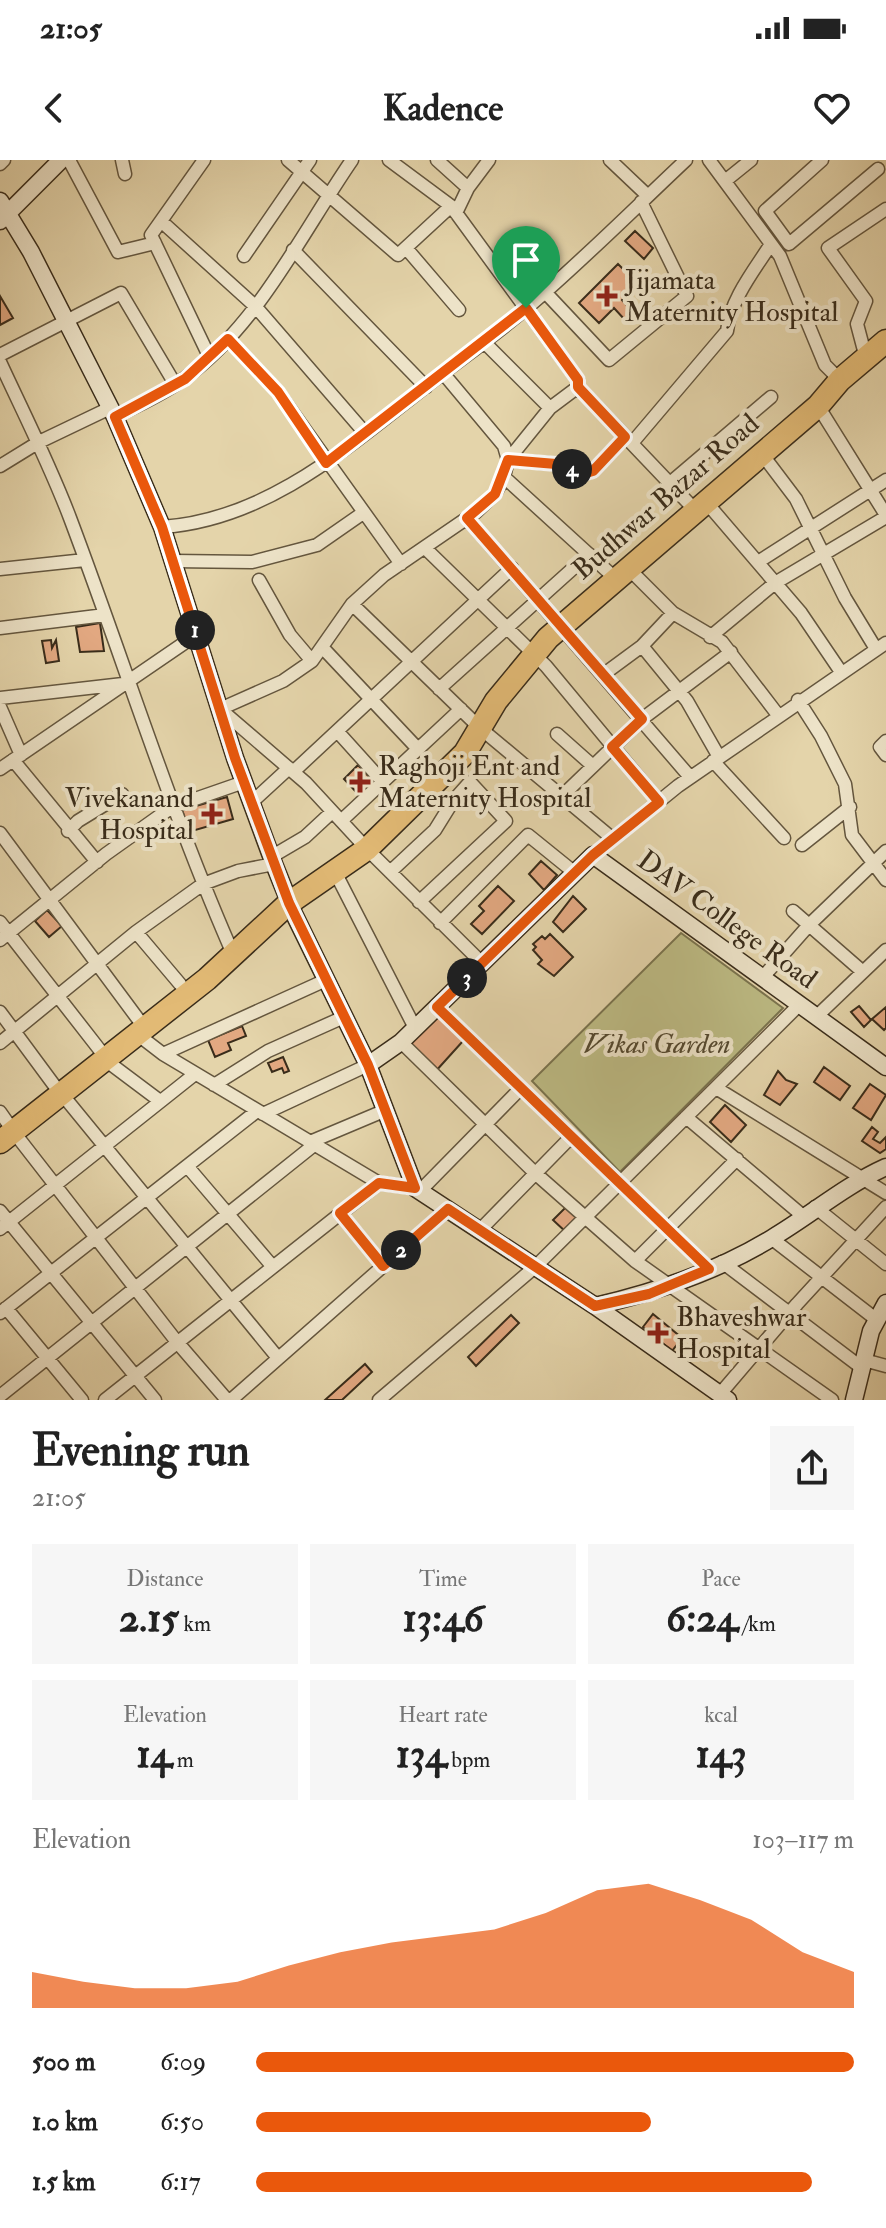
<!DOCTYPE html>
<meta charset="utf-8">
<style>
body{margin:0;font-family:"IM FELL Double Pica",serif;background:#f6f6f6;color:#222;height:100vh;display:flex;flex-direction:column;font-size:30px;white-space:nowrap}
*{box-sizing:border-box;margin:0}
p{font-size:26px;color:#767676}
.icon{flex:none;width:44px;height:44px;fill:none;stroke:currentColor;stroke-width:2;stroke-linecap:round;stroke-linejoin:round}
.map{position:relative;height:1240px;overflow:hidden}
.side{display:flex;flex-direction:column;background:#fff;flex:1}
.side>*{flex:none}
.pin{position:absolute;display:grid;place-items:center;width:68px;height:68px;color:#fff;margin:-82px -34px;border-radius:50% 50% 50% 0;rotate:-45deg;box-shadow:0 0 8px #0007}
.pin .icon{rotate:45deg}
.km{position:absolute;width:40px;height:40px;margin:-20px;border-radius:50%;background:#222;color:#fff;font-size:22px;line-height:40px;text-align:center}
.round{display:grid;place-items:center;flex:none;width:84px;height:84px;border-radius:0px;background:#f6f6f6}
.overview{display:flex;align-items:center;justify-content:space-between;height:136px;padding:0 32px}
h1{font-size:44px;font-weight:700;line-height:60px}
.figures{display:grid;grid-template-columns:repeat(3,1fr);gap:12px;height:136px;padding:8px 32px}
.figures div{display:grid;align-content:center;border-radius:0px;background:#f6f6f6;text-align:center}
.figures b{font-size:40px;font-weight:700}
.figures small{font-size:22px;font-weight:400}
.figures p{font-size:22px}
.chart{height:224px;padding:16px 32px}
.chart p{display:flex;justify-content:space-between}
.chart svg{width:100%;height:144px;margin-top:8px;fill:#ea580c;opacity:.7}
ul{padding:0 32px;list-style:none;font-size:26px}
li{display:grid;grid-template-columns:128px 96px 1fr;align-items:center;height:60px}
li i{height:20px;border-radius:10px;background:#ea580c}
.status{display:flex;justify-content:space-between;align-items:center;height:56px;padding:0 40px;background:#fff;direction:ltr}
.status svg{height:22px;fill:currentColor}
header{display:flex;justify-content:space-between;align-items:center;height:104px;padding:0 32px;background:#fff;font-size:36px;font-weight:700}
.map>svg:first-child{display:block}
.green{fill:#bcba83;stroke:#7a734e;stroke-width:2}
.building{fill:#e2a881;stroke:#392c1a;stroke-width:2}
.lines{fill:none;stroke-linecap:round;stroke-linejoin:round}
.street-casing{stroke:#64563e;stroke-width:15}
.secondary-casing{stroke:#392c1a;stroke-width:19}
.highway-casing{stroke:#392c1a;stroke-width:25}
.street{stroke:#ede3c8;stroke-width:12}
.secondary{stroke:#ede3c8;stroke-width:16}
.highway{stroke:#e2ba75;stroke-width:22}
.route-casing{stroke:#fff;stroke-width:16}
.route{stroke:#ea580c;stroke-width:10}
.poi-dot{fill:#8f2418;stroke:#ede3c8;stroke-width:3}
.labels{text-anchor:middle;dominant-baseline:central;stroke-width:8;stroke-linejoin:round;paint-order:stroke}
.poi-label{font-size:28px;fill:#392c1a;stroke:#ede3c8;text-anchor:start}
.street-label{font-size:28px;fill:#392c1a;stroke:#ede3c8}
.park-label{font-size:28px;font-style:italic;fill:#53482f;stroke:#ede3c8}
</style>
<div class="status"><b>21:05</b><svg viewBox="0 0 49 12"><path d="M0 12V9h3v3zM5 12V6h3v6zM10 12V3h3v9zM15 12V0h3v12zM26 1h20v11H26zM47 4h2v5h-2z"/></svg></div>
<header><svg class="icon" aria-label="back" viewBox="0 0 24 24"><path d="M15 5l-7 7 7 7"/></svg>Kadence<svg class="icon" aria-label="heart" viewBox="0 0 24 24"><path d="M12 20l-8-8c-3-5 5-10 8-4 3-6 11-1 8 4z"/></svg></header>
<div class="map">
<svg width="886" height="1240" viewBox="0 0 886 1240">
<rect width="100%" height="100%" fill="#e4d4aa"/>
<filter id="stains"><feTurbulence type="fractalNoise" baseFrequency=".0025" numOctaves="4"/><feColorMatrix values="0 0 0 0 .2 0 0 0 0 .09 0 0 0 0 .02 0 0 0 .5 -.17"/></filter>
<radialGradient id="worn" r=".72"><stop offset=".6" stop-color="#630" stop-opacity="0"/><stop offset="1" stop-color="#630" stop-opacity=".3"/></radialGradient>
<path class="green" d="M 681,773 L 783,848 L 620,1012 L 532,921 Z"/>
<path class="building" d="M 635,71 L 653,88 L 644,99 L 625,81 Z
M 618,104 L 638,124 L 622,140 L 633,152 L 625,160 L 614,148 L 599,163 L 579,143 Z
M 0,136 L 13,158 L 0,165 Z
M 100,463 L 104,491 L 80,492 L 76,467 Z
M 51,480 L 52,488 L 56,480 L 59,501 L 46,503 L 42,481 Z
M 358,605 L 375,623 L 360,636 L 344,619 Z
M 227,637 L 233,659 L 192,671 L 192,661 L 186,662 L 182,650 Z
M 541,701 L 557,715 L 544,730 L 529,714 Z
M 498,726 L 514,741 L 482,774 L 471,764 L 484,751 L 479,746 Z
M 573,736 L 586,749 L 563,772 L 553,762 Z
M 47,750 L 62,766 L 49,777 L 35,761 Z
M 550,774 L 573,797 L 554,816 L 538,804 L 542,800 L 533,790 L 536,787 L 533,784 L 542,776 L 545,779 Z
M 859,846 L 871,860 L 864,867 L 851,852 Z
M 886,847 L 886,868 L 884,870 L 872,859 Z
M 436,855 L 463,881 L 435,912 L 407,886 Z
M 242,866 L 246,876 L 228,883 L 231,890 L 215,897 L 208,880 Z
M 283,897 L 289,911 L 284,913 L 282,908 L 272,912 L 268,903 Z
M 824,907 L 850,926 L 840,940 L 814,922 Z
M 778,911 L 786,920 L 797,924 L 780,945 L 764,935 Z
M 870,924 L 886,935 L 871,960 L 853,948 Z
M 725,945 L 746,965 L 731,982 L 710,962 Z
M 872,967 L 878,972 L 873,979 L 880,983 L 886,977 L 886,989 L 880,993 L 862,981 Z
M 566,1047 L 580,1059 L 567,1073 L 553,1060 Z
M 653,1154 L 682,1178 L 672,1191 L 643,1167 Z
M 511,1155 L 519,1163 L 476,1206 L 468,1197 Z
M 365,1204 L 372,1212 L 342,1240 L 325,1240 Z"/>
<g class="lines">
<g class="street-casing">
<path id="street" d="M 69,0 L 118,92 L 155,83
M 122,0 L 125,14
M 204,0 L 151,75 L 209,196
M 288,0 L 398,95 L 451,46 L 578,220 L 578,227 L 696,351
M 389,0 L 451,46
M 437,0 L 468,28
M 610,0 L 648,36
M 709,0 L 780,96 L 825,205 L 840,220
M 822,0 L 765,51 L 789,84 L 878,9
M 0,4 L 4,0
M 725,21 L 751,0
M 456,53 L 468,28 L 489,0
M 161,61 L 255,146 L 365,273
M 406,88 L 459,150
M 293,90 L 426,227
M 244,96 L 310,0
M 545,132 L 609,200 L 687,136 L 641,42
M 228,179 L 278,232 L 401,404
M 484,182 L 550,248 L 578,227
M 0,195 L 121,133 L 175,224
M 866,198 L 857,164 L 866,141 L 828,88 L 886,49
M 0,202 C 24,254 50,305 70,358 C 124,501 169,647 230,787
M 443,213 L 504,286 L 508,300 L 504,317 L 495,334 L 476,352 L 384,415 L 352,444 L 312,501 L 283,521 L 220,549 L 306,623 L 367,689 L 482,803
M 818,246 L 886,355
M 550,248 L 508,300 L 556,304 L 586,313 L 593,311 L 625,277
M 115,257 C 138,245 164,234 185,218 C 259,164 301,74 352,0
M 632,283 L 727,171 C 730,140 755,109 771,84
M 762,294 L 796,339 L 845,438 L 876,489
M 0,306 L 39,282 L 110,248
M 504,317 L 616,419
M 670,323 L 771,237
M 706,342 L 801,453 L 841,512
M 467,358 L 690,617
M 162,367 C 266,360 347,288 425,227 C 462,198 501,171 535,141 C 587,96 636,47 686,0
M 425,388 L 546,506 L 659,642
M 173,401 L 252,402 L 317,385 L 363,353
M 758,402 L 886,320
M 0,409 L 85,400
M 629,409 L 673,453 L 722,482 L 778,555
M 259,420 L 290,475 L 312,501
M 352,444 L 480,568 L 613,679
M 0,468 L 105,455
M 710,477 L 775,423 L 886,357
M 642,486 L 687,541 L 719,597
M 322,487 L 418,589
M 604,514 L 642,486 L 673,453
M 439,529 L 589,394
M 0,538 L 123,524
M 798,540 L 821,576 L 845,624 L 852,675 L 886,720
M 0,547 L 21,595
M 337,571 L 383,622
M 557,574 L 593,606
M 886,581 L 880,587 L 886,595
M 13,600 L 97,702
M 713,601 L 784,678
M 0,609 L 196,475
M 293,612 L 512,408
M 562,636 L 642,559 L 731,492
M 252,642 L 289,608
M 341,661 L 461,549
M 68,671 L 78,661 L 122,634
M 0,673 L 138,859
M 802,685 L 850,647
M 593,695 L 678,626 L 886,483
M 271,697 L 305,677 L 332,652
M 335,712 L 415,868
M 390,712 L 435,670 L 453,641 L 470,622 L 506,661 L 419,742
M 793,751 L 863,812
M 0,762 L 99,889
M 440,763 L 528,675 L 575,713
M 136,772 L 180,824
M 0,780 L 106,694 L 172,647 L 244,622
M 763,817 L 809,765 L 886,691
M 437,847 L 709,1109
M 0,852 L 54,925
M 817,856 L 886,790
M 137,874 L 163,894 L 379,1023 L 415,1028
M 401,882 L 535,1013 L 635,1101 L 832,1240
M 0,883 L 136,772 L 203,724 L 238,711 L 274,704
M 163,894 L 326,820
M 104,899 L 160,941
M 214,925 L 268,891 L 344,857
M 716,928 L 886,1033
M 61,933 L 278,1198
M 0,952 L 7,962
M 263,954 L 368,905
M 686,957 L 803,1056
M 13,971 L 177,1182 L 227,1240
M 310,982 L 386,950
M 187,1006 L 273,1107
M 420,1031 L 521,928
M 815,1047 L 886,1104
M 0,1051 L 155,1240
M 340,1053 L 383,1106
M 0,1069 L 195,914
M 480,1070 L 571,977
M 771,1078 L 877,1160
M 635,1101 L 737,999
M 722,1102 L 862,1208
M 6,1148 L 82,1240
M 0,1153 L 257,951
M 864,1200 L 886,1206
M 720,1234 L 797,1144 L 886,1047
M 0,1236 L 314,985
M 105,1240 L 379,1023
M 231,1240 L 448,1049
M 379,1240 L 535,1107 L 800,844"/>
</g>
<g class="secondary-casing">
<path id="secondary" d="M 0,41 L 31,92 L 115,257 L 162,367 L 235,598 L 274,704 L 294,754 L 368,905 L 415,1028 L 595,1146 L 728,1240
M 0,61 L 61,0
M 368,905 L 401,882 L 593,695 L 886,907
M 595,1146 C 656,1132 718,1111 772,1078 C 811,1055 844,1026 886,1007
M 854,1240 L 871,1171 L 886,1143"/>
</g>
<g class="highway-casing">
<path id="highway" d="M 0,982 L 207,819 L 289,743 L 367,689 L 465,593 L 496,541 L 548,478 L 818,246 L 840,220 L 886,181"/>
</g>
<use href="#street" class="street"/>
<use href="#secondary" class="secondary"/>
<use href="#highway" class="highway"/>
</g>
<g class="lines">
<g class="route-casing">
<path id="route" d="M 526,148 L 578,220 L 578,227 L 625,277 L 593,311 L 586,313 L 556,304 L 508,300 L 495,334 L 467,358 L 642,559 L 612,587 L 659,642 L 593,695 L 437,847 L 709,1109 L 649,1134 L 595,1146 L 448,1049 L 383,1106 L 340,1053 L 379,1023 L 415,1028 L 368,905 L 289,743 L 235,598 L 162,367 L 115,257 L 185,219 L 228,179 L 278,232 L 326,303 Z"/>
</g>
<use href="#route" class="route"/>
</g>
<g class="poi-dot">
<path d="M603 124h8v8h8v8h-8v8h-8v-8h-8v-8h8z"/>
<path d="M356 610h8v8h8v8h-8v8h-8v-8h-8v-8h8z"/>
<path d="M208 642h8v8h8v8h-8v8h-8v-8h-8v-8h8z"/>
<path d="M654 1161h8v8h8v8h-8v8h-8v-8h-8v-8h8z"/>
</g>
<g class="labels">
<g class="poi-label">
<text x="625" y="120">Jijamata<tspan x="625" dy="32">Maternity Hospital</tspan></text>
<text x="378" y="606">Raghoji Ent and<tspan x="378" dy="32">Maternity Hospital</tspan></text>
<text x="194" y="638" text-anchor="end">Vivekanand<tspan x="194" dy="32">Hospital</tspan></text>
<text x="676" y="1157">Bhaveshwar<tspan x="676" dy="32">Hospital</tspan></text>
</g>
<g class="street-label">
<text transform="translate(666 337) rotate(-41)">Budhwar Bazar Road</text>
<text transform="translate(727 760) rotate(36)">DAV College Road</text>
</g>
<g class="park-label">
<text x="657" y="884">Vikas Garden</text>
</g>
</g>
<rect width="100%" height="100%" filter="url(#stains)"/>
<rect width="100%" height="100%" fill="url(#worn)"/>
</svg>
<div class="pin" style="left:526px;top:148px;background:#1e9e55"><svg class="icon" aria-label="arrive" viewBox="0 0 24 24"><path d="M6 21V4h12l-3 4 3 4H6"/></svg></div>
<b class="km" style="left:195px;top:470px">1</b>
<b class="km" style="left:401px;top:1090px">2</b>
<b class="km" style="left:467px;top:818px">3</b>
<b class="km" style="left:572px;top:309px">4</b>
</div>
<section class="side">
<div class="overview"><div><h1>Evening run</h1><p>21:05</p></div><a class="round"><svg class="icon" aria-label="share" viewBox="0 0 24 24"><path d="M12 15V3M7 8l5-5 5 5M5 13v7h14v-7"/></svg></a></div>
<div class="figures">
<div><p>Distance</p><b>2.15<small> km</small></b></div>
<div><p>Time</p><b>13:46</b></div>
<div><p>Pace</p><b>6:24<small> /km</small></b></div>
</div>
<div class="figures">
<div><p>Elevation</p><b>14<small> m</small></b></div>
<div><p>Heart rate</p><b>134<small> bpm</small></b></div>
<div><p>kcal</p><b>143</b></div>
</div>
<div class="chart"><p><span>Elevation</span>103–117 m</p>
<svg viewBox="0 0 160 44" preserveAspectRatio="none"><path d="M0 44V33L10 36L20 38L30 38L40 36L50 31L60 27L70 24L80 22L90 20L100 15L110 8L120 6L130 11L140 17L150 27L160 33V44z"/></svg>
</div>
<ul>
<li><b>500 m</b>6:09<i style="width:100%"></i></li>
<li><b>1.0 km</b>6:50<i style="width:66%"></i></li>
<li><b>1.5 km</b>6:17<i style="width:93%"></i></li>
</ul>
</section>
